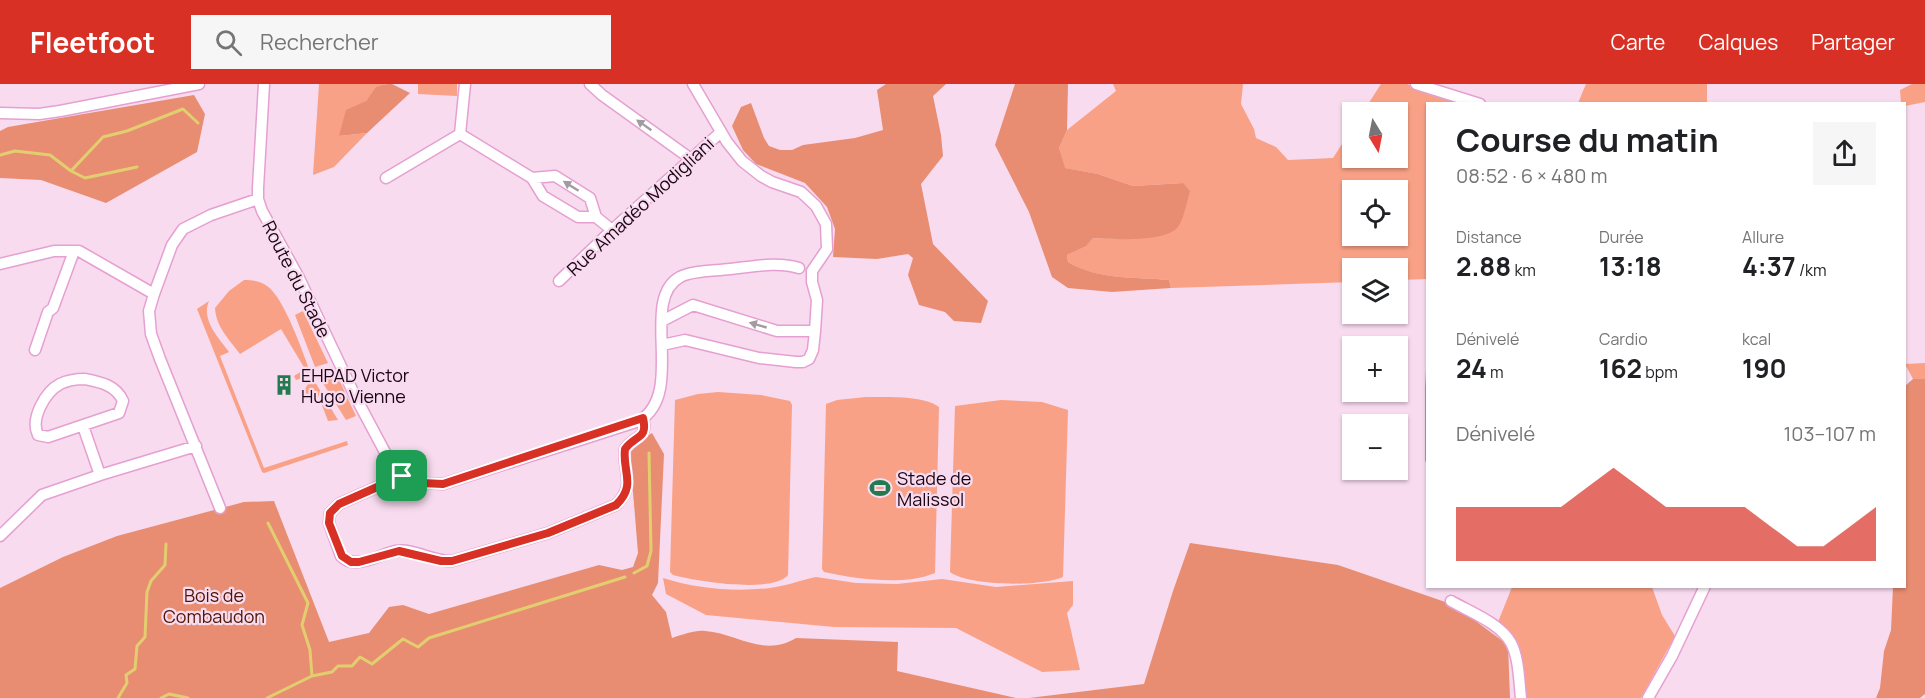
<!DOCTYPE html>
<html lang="fr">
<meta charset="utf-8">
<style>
body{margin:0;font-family:Manrope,sans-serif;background:#f6f6f6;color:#202124;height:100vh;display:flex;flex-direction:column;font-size:22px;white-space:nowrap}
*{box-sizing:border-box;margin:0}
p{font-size:20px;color:#757577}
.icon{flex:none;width:33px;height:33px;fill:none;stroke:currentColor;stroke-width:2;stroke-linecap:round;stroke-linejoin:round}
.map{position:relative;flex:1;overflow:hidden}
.side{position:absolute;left:1426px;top:18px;width:480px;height:486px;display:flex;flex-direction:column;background:#fff;border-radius:0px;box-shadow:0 2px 4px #0004}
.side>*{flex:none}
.needle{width:39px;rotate:170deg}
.controls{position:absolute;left:1342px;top:18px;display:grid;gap:12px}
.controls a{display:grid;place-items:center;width:66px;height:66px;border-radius:0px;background:#fff;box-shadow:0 2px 4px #0004;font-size:30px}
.pin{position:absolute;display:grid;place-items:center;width:51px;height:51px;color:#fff;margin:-26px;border-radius:12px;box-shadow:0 3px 9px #0006}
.round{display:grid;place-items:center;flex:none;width:63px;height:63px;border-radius:0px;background:#f6f6f6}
.headline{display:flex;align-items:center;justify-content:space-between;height:102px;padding:0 30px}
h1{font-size:33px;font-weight:700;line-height:45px}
.stats{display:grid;grid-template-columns:repeat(3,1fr);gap:9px;height:102px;padding:6px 30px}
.stats div{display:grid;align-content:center}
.stats b{font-size:26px;font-weight:700}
.stats small{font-size:16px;font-weight:400}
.stats p{font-size:16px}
.chart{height:168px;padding:12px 30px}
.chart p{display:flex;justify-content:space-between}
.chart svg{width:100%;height:108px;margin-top:6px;fill:#d93025;opacity:.7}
header{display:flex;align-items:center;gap:36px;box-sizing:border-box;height:84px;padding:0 30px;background:#d93025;color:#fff}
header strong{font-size:28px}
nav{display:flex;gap:33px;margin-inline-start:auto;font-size:21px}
.search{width:420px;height:54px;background:#f6f6f6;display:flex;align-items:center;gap:15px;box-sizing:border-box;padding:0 21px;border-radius:0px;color:#757577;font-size:22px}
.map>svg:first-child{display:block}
.green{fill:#f9a186;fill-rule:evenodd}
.forest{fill:#e88d72}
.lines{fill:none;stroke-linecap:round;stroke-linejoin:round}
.stream{stroke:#e2ce6f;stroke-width:3}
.minor-casing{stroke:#e5a0d1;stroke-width:13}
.minor{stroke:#fff;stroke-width:10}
.oneway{fill:#a39ba1}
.route-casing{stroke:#fff;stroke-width:12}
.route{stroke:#d93025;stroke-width:8}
.labels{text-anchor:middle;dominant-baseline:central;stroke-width:4.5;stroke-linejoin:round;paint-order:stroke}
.street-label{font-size:18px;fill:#1a0414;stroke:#f8dbef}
.poi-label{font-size:18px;fill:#1a0414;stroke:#f8dbef;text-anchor:start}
.park-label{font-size:18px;fill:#4d1504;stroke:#f8dbef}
</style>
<header>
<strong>Fleetfoot</strong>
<div class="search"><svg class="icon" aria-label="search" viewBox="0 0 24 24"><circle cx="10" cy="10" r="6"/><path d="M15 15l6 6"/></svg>Rechercher</div>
<nav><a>Carte</a><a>Calques</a><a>Partager</a></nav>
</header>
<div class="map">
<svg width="1925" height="614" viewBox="0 0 1925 614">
<rect width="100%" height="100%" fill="#f8dbef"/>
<path class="green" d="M 319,0 L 387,0 L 376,4 L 339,52 L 367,49 L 334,83 L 313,91 Z
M 418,0 L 457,0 L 457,12 L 418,10 Z
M 1113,0 L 1243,0 L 1241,20 L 1254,45 L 1256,54 L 1276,63 L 1288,76 L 1333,74 L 1353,43 L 1353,74 L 1398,74 L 1398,28 L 1363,28 L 1381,0 L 1407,0 L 1460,19 L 1428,20 L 1428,195 L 1398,196 L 1398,184 L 1353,184 L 1353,198 L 1171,204 L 1169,196 C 1135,193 1097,196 1068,178 L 1067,171 L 1085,162 L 1093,154 L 1123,155 L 1183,99 L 1133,102 L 1098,90 L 1064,84 L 1059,64 L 1067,46 L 1116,7 ZM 1353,106 L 1398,106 L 1398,152 L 1353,152 Z
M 1586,0 L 1707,0 L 1707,19 L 1578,19 Z
M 1912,0 L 1925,0 L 1925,18 L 1905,22 L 1905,20 L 1901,19 L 1900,6 Z
M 244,196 C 252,196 260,197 267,202 C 284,213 304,271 311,291 L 296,296 L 294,292 L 305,285 L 281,245 L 240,270 C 229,255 216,243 215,224 L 229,207 Z
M 209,217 C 201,236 218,253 229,268 L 220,272 L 264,384 L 347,357 L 348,361 L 264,389 L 262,388 L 197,225 Z
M 303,227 L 328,279 L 315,283 L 295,231 Z
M 1925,279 L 1925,295 L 1913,295 L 1905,280 Z
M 336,289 L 356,332 L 346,336 L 321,296 Z
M 315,298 L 338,336 L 328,337 L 317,308 L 304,312 L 303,308 L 308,300 Z
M 718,308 L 761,311 L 790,317 L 792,321 L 788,491 C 772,510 695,497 673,491 L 670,488 L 675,316 L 698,310 Z
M 866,313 C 885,313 924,311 939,323 L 935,489 C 903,502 857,495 824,488 L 822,485 L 826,320 L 837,316 Z
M 1001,316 L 1042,318 L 1068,326 L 1063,493 C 1041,503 969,502 950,488 L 955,322 Z
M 816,493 L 856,499 L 897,500 L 942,495 L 996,503 L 1073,497 L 1073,521 L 1067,529 L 1080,586 L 1042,588 L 956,544 L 834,543 L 706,531 L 666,510 L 663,494 C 698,505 734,508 770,504 C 786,502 801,496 816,493 Z
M 1512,503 L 1652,503 L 1662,531 L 1675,552 L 1641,614 L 1525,614 C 1520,588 1521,554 1498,538 Z"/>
<path class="forest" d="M 387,0 L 392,0 L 410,9 L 367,49 L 339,52 L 346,26 L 366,17 L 376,3 Z
M 886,0 L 946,0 L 933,12 L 941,51 L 943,72 L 921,100 L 933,160 L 988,217 L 981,239 L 954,237 L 945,228 L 919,221 L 908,191 L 913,174 L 908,170 L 877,175 L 833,173 L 835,145 L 827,123 L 805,99 L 756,80 L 743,66 L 732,42 L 741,23 L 751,19 L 764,54 L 769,62 L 780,66 L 792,66 L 803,61 L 855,54 L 883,46 L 877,6 Z
M 1015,0 L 1068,0 L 1067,46 L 1059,64 L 1065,84 L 1098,90 L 1133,102 L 1183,99 L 1190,107 C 1187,117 1184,135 1178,143 C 1165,159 1112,155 1093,154 L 1086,162 L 1067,171 L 1068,178 C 1098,196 1135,193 1169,196 L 1171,204 L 1112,208 L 1068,204 L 1052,193 L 1029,128 L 995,61 Z
M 194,11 L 205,30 L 197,68 L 106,119 L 41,96 L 0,94 L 0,47 L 8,43 Z
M 1428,251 L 1428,385 L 1425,376 L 1425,304 Z
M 1913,295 L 1925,295 L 1925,610 L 1920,614 L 1876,614 L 1880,604 L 1884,567 L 1891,546 L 1893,503 L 1905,502 L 1905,302 Z
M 652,349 L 664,370 L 658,499 L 652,511 L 666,528 L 672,554 C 682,551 695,546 705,547 C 737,549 763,574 796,554 L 898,558 L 897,587 L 1016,614 L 0,614 L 0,504 L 63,473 L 117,452 L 244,418 L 274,417 L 329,558 L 369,549 L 389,523 L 403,521 L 429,530 L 599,481 L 622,486 L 633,483 L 638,469 L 630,371 L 631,363 Z
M 1190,459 L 1338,481 L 1454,521 L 1508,561 L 1510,614 L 1029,614 L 1144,600 L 1173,507 Z"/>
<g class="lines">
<path class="stream" d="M 0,71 L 15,67 L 50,71 L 71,87 L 103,53 L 127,47 L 183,25 L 198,39
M 71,87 L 85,94 L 137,83
M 268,439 L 308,519 L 302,541 L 310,566 L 312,592
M 634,489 L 647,482 L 651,467 L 649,369
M 118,614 L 127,599 L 126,591 L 135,585 L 137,562 L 145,553 L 147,508 L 151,497 L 165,481 L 166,460
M 161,614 L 169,610 L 188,614
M 267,614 L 312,592 L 332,588 L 338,582 L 352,582 L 360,573 L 372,580 L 403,555 L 418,563 L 429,554 L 625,493"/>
<g class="minor-casing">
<path id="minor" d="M 264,0 L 258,104 L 258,115 L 262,127 L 299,194 L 355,312 L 387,372 L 402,392 L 421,399 L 443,400 L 639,337 C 687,309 638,216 680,193 C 693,186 715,187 730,185 C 752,183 777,177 799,184
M 465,0 L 460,50 L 532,94 L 543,112 L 578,133 L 596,133
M 590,0 L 602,11 L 691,75
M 1416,0 L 1480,20
M 0,29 L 39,30 L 60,27 L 199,0
M 386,94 L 460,50
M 532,94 L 555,92 L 590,114 L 596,133 L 612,146
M 0,180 L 54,167 L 79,167 L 154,210
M 559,197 L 612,146 L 721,48
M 662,237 L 693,221 L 777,247 L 815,247
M 662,261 L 685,256 L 759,274 L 796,278 L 803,278 L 809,275 L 813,266 L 815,247 L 817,216 L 812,198 L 812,187 L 827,165 L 826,140 L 816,122 L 801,108 L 772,98 L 761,92 L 742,77 L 727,58 L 693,0
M 35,266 L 48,228 L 53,224 L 74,167
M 85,295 C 100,298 116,301 123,317 L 119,329 L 48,353 L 38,351 C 30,335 45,308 60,300 C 68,296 76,295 85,295 Z
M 83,342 L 100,391
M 402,392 L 339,420 L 330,429 L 329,439 L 341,472 C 355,487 380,470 396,467 C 414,464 433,478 452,477 L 548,449 L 616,421 C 637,400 622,388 625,365 C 636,350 648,356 643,334
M 220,424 L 160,275 L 151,250 L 149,227 L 154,210 L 172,161 L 183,145 L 211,131 L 258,115
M 0,452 L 42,411 L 100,391 L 196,362
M 1451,517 C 1470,528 1500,539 1511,559 C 1519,574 1519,597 1521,614
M 1648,614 L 1672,572 L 1705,502"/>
</g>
<use href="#minor" class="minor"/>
</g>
<defs><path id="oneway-solid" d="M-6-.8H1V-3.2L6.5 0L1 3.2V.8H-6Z" transform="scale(1.5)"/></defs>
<g class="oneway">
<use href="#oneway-solid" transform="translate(644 41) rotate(-145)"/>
<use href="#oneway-solid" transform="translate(571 102) rotate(-148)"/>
<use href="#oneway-solid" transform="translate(758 241) rotate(-164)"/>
</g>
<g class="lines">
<g class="route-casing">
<path id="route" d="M 643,334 C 648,356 636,350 625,365 C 622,388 637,401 616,421 L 548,449 L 452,477 L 441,477 L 399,467 L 359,478 L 351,478 L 342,472 L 329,439 L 330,429 L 339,420 L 402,392 L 422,399 L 443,400 Z"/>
</g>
<use href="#route" class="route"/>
</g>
<defs>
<g id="building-bare" transform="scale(1.62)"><path d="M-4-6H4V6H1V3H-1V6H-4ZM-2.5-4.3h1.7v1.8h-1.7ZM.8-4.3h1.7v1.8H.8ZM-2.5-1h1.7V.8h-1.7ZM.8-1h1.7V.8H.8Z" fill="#227b50" stroke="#f8dbef" stroke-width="2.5" paint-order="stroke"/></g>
<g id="stadium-bare" transform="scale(1.62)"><path d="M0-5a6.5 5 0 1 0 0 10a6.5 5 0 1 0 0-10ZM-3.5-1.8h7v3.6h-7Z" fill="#227b50" stroke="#f8dbef" stroke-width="2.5" paint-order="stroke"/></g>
</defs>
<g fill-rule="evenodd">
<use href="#building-bare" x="284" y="301"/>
<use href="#stadium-bare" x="880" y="404"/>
</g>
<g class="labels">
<g class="street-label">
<text transform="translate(640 122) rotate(-43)">Rue Amadéo Modigliani</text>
<text transform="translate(297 195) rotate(63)">Route du Stade</text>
</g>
<g class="poi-label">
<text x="301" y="291">EHPAD Victor<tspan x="301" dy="21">Hugo Vienne</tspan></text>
<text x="897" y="394">Stade de<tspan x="897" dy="21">Malissol</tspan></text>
</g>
<g class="park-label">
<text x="214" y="511">Bois de<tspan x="214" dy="21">Combaudon</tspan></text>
</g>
</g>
</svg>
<div class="controls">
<a><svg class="needle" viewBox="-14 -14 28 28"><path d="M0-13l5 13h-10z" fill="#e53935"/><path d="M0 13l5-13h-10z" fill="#757577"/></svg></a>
<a><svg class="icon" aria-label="locate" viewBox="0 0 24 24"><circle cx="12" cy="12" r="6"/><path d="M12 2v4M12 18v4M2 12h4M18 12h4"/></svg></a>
<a><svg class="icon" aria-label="layers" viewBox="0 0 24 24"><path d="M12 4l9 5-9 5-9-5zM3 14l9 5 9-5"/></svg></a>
<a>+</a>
<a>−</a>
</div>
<div class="pin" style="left:402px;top:392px;background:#1e9e55"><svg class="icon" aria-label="arrive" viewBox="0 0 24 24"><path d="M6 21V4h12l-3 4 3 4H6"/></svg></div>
<section class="side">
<div class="headline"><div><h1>Course du matin</h1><p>08:52 · 6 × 480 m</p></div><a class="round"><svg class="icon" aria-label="share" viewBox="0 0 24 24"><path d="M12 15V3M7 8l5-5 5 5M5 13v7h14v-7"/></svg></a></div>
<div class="stats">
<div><p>Distance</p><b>2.88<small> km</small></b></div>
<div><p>Durée</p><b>13:18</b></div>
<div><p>Allure</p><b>4:37<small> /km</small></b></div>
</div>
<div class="stats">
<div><p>Dénivelé</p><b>24<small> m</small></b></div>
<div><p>Cardio</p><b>162<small> bpm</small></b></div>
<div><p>kcal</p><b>190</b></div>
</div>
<div class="chart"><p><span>Dénivelé</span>103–107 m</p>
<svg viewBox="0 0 160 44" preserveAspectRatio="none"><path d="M0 44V22L10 22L20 22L30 22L40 22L50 14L60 6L70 14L80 22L90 22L100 22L110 22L120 30L130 38L140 38L150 30L160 22V44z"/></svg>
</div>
</section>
</div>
